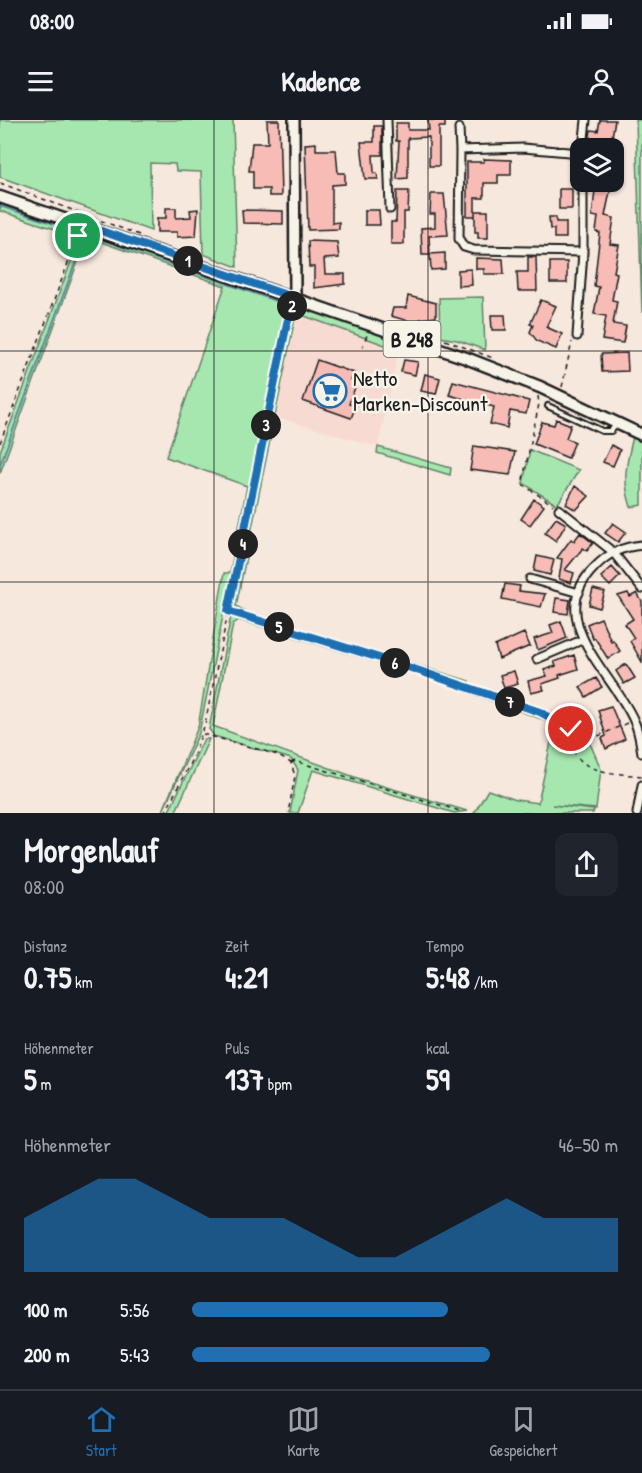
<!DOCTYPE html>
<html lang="de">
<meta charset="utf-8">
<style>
body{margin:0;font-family:"Patrick Hand",sans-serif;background:#20242c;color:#f1f3f6;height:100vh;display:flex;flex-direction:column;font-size:22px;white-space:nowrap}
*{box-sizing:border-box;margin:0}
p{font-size:20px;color:#9ea1a6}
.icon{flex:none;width:33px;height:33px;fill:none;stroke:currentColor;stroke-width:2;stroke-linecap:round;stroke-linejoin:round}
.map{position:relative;height:693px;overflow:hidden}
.drawer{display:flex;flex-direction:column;background:#171b24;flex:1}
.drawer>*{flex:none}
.buttons{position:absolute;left:570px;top:18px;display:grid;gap:12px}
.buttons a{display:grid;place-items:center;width:54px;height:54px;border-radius:12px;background:#171b24;box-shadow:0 2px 4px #0004;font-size:30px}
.pin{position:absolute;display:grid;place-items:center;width:51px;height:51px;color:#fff;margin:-26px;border:3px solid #fff;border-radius:50%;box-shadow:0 2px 6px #0007}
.km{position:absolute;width:30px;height:30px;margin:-15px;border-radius:50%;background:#222;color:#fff;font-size:16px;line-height:30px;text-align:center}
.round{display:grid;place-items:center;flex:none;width:63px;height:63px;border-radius:12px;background:#20242c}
.head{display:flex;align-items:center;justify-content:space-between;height:102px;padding:0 24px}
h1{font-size:33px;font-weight:700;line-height:45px}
.figures{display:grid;grid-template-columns:repeat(3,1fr);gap:9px;height:102px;padding:6px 24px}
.figures div{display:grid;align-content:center}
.figures b{font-size:30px;font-weight:700}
.figures small{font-size:16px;font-weight:400}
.figures p{font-size:16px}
.chart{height:168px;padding:12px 24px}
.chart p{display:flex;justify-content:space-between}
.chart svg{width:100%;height:108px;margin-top:6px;fill:#1f6fb2;opacity:.7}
ul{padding:0 24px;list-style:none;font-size:20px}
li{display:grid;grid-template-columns:96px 72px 1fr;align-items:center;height:45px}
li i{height:15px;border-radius:8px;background:#1f6fb2}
.status{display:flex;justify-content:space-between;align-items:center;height:42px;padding:0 30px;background:#171b24;direction:ltr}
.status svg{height:16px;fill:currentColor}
header{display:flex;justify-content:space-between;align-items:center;height:78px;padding:0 24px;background:#171b24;font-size:27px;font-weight:700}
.dock{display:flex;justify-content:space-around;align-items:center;height:84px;border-top:2px solid #363941;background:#171b24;font-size:16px;color:#9ea1a6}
.dock a{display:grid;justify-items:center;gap:3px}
.dock .selected{color:#1f6fb2}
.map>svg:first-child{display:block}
.built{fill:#f7dbd2}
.green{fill:#a6e7b0;stroke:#618266;stroke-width:1.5}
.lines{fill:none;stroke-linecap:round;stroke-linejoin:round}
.stream{stroke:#618a9c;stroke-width:2}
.building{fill:#f8bcb6;stroke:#1c1c1c;stroke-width:1.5}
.service-casing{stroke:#1c1c1c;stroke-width:8}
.minor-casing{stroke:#1c1c1c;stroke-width:11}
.tertiary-casing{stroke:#1c1c1c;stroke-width:14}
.primary-casing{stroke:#1c1c1c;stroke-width:15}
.path{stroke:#1c1c1c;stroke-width:1.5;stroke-dasharray:4.5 4.5;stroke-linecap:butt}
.service{stroke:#f7f3e8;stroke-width:4}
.minor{stroke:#f7f3e8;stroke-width:7}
.tertiary{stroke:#f7f3e8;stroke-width:9}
.primary{stroke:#f7f3e8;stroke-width:10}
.route-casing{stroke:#fff;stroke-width:12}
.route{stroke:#1f6fb2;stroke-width:8}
.grid{fill:none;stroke:#1c1c1c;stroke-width:1.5;stroke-opacity:0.55}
.labels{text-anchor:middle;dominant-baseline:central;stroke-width:5;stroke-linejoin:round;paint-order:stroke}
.shield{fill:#f7f3e8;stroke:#5e5c59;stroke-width:1.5}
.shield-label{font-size:21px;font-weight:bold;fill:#1c1c1c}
.poi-label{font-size:22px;fill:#1c1c1c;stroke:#f7f3e8;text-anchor:start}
</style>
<div class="status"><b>08:00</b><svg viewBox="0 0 49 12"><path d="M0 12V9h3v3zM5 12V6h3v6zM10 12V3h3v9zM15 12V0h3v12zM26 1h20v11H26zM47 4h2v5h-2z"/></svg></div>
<header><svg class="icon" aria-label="menu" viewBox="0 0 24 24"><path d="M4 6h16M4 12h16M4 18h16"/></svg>Kadence<svg class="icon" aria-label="person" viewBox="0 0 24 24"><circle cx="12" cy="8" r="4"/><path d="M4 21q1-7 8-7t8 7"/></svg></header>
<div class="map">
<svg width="642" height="693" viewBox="0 0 642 693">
<rect width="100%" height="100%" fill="#f7e8de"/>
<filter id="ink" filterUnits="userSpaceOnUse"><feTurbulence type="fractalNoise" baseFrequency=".0167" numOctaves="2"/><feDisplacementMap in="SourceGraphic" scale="12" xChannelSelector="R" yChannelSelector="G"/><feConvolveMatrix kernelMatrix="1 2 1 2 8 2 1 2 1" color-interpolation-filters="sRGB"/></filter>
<g filter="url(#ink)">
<path class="built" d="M 296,193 L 399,230 L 378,327 L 275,297 Z"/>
<path class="green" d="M 0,0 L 233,0 L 237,147 L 203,134 L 201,52 L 176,51 L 175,44 L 150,43 L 151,111 L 0,57 Z
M 636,0 L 642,0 L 642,193 Z
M 0,81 L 79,107 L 76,116 L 0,91 Z
M 86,111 L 279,177 L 278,184 L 282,187 L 286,181 L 287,184 L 199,613 L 162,693 L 198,607 L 224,453 L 230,453 L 247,366 L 166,337 L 225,166 L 87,117 L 0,353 L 0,332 L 78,123 Z
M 483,177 L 485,230 L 457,220 L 440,217 L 439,178 Z
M 298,185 L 401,220 L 399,230 L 296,193 L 236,486 L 248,493 L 469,561 L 468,565 L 241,493 L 234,488 L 290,196 Z
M 633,317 L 642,321 L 642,385 L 631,387 C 622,360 626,345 633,317 Z
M 378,327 L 451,348 L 450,355 L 377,333 Z
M 530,330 L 579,350 L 557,385 L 523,363 Z
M 231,496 L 402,547 L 556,601 L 589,621 L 601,649 L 596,689 L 552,685 L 594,690 L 593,693 L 474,693 L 488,670 L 516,680 L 538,683 L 555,604 L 432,559 L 239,500 L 233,504 L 213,606 L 363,660 L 467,691 L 454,693 L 313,650 L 298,693 L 290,693 L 298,650 L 291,639 L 214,616 L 209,609 Z
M 204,619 L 209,619 L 175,693 L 168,693 Z"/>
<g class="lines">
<path class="stream" d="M 0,86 L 73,110
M 0,345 L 86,114 L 276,181
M 235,483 L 276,274"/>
</g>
<path class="building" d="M 267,0 L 279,0 L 281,76 L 269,76 L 269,69 L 253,69 L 253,51 L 249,51 L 252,23 L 268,23 Z
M 428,0 L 445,0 L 445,7 L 439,7 L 439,46 L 429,46 L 429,17 L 408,18 L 408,58 L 397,59 L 399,21 L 396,21 L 396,3 L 408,3 L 408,10 L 429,10 Z
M 600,0 L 615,0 L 610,28 L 597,28 L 598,22 L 589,21 L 591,10 L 598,11 Z
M 374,6 L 382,6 L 382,35 L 373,35 L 374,53 L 377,53 L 378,59 L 365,59 L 361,22 L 374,22 Z
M 316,23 L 316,30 L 336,30 L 338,53 L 345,53 L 345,64 L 332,65 L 332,103 L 339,102 L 339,109 L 308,110 L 305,24 Z
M 484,39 L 511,40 L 511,55 L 498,55 L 498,63 L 484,63 L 484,78 L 475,78 L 475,96 L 467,96 L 467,42 L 484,42 Z
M 596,62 L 612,62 L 605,96 L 614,98 L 610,124 L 619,125 L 614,152 L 617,153 L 612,180 L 617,181 L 613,204 L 626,206 L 623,223 L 602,220 L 606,196 L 594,194 L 599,167 L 594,166 L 600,113 L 596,112 L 598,97 L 592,96 Z
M 559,69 L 572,69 L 572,89 L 559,89 Z
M 397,71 L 409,71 L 408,92 L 404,92 L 404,124 L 391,124 L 391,102 L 396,102 Z
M 431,74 L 444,74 L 448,115 L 429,116 L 430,135 L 422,135 L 421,108 L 435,107 L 435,94 L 430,94 Z
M 166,88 L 176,88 L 176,98 L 191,97 L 190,90 L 198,89 L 196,116 L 177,117 L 177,112 L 157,112 L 157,98 L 166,98 Z
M 242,90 L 283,91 L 283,104 L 243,103 Z
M 365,90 L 379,90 L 380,105 L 365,105 Z
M 475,91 L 488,91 L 488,118 L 478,118 L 478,112 L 475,112 Z
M 549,97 L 556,97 L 556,102 L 566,102 L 566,118 L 554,118 L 554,109 L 550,109 Z
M 308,121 L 337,122 L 339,138 L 324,139 L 325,154 L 345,154 L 345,164 L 314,168 L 314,147 L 309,147 Z
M 445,133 L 445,149 L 431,150 L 430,134 Z
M 528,137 L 536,137 L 537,171 L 518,171 L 517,152 L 528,152 Z
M 476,138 L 503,139 L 504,154 L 484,154 L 484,149 L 476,149 Z
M 550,142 L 567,142 L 567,163 L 550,163 Z
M 471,149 L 472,165 L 458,166 L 458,150 Z
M 408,176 L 436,183 L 436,197 L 420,199 L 419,204 L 391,196 L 393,188 L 406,188 Z
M 541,180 L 556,186 L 546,207 L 562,214 L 556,229 L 537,221 L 530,212 L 533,205 L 530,204 Z
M 491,195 L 505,195 L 506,210 L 492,210 Z
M 627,233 L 628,251 L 602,252 L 601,234 Z
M 317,240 L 354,253 L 351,260 L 357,262 L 349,284 L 356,286 L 351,298 L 303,281 Z
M 404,240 L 418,242 L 415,255 L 401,252 Z
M 425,254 L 440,258 L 436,274 L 421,271 Z
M 453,261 L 529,281 L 526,294 L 510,291 L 507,308 L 490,304 L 494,287 L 449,275 Z
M 556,299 L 571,305 L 566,318 L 575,322 L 568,338 L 534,324 L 542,302 L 554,305 Z
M 611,325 L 620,330 L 613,346 L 603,342 Z
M 474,326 L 515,332 L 510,355 L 470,350 Z
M 575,366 L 589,376 L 576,390 L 566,384 Z
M 534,379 L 544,386 L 530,405 L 521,399 Z
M 556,398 L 566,404 L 556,421 L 545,413 Z
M 613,403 L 626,412 L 618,422 L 605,413 Z
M 580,413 L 593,423 L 587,431 L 583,428 L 565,450 L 574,453 L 571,463 L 559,459 L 562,439 L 557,438 L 571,419 L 574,421 Z
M 537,436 L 554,440 L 550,455 L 534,451 Z
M 612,447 L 620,456 L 610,466 L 601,457 Z
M 505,464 L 520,466 L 519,471 L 545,474 L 541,487 L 502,479 Z
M 593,469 L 605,472 L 600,488 L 589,485 Z
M 628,473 L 630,477 L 637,473 L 642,482 L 642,542 L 630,521 L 634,518 L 625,504 L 633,499 L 618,476 Z
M 556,478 L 570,480 L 568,494 L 554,492 Z
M 601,498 L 611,521 L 613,520 L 620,531 L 608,539 L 595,518 L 593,519 L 587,504 Z
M 561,501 L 567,518 L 538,530 L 534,519 L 553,513 L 550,505 Z
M 524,513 L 530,526 L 499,539 L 495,526 Z
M 574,535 L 578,549 L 559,555 L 560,558 L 542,564 L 544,570 L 531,573 L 528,561 L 547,556 L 544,550 L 556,546 L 554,542 Z
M 626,544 L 635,558 L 624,564 L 616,551 Z
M 514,551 L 518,564 L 504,568 L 500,555 Z
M 596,558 L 602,567 L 586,577 L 580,567 Z
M 611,586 L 625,619 L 606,629 L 602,618 L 606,616 L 598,590 Z"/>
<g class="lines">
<g class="service-casing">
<path id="service" d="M 548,286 L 602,311 L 611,311 L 616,304"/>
</g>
<g class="minor-casing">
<path id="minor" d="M 387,0 L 390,89
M 459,8 L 460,30
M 583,28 L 586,0
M 580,33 L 523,28 L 460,30 L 459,119 L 464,127 L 474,130 L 583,132
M 577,216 L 583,132 L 583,62
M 559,389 L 613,432 L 642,469
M 642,425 C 622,427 608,433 594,448 C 542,500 615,555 634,601 C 639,611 640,622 642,633
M 530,459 L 579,473
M 537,539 L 582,520
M 637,693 L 642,665"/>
</g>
<g class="tertiary-casing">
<path id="tertiary" d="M 294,0 L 295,178"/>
</g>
<g class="primary-casing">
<path id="primary" d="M 0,77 L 466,238 L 540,267 L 642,315"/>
</g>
<path class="path" d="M 0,63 L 142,116
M 445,220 L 493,238
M 362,228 L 367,215
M 562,267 L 572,222
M 538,276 L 539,284 L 522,364 L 553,385
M 0,323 L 79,114
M 229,491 L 402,545 L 540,593 L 589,620
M 627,603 L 572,628 C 583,655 618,653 642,656
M 203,614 L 275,634 L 291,643 L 295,656 L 288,693
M 291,643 L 295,641 L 463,692
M 165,693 L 194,635 L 205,604 L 291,187"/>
<use href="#service" class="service"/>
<use href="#minor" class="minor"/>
<use href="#tertiary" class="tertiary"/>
<use href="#primary" class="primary"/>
</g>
</g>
<g class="lines" filter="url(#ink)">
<g class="route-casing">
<path id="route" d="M 78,116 L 84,105 L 295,178 L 287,203 L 228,491 L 402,545 L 540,592 L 571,609"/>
</g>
<use href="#route" class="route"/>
</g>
<path class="grid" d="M 214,0 L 214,693M 428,0 L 428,693M 0,231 L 642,231M 0,462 L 642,462"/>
<defs>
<g id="supermarket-ring" transform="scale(1.725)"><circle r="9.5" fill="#f7f3e8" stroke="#1f6fb2" stroke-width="1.5"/><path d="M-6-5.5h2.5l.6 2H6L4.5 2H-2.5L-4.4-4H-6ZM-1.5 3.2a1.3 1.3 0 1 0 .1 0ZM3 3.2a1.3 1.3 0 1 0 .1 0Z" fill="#1f6fb2"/></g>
</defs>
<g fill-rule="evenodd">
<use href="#supermarket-ring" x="330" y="271"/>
</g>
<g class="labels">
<rect class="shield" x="383.5" y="201" width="57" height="36" rx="4.5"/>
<g class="shield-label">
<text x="412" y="219">B 248</text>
</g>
<g class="poi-label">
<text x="353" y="258">Netto<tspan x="353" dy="25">Marken-Discount</tspan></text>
</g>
</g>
</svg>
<div class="buttons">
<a><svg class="icon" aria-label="layers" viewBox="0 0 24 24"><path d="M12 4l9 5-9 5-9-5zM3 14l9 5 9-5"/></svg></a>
</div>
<div class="pin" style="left:78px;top:116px;background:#1e9e55"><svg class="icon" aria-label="arrive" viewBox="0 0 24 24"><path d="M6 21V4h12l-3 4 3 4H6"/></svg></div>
<div class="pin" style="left:571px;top:609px;background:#d93025"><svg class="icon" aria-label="check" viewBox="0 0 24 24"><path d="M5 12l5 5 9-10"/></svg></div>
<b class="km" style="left:188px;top:141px">1</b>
<b class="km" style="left:292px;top:186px">2</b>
<b class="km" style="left:266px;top:305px">3</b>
<b class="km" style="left:243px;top:424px">4</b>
<b class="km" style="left:279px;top:507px">5</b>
<b class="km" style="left:395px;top:543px">6</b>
<b class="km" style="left:510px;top:582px">7</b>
</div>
<section class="drawer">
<div class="head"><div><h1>Morgenlauf</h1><p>08:00</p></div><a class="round"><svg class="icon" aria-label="share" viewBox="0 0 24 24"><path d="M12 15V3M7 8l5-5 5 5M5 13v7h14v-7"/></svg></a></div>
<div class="figures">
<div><p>Distanz</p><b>0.75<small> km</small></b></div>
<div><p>Zeit</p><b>4:21</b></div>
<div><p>Tempo</p><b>5:48<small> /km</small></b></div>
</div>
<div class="figures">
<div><p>Höhenmeter</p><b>5<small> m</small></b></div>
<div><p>Puls</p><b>137<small> bpm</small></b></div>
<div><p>kcal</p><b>59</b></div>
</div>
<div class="chart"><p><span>Höhenmeter</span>46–50 m</p>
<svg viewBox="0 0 160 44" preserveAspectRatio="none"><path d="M0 44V22L10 14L20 6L30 6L40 14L50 22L60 22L70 22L80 30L90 38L100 38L110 30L120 22L130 14L140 22L150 22L160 22V44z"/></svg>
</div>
<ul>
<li><b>100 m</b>5:56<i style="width:60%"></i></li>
<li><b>200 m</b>5:43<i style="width:70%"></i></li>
</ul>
</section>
<nav class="dock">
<a class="selected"><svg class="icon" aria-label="home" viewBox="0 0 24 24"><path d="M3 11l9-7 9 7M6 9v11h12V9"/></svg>Start</a>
<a><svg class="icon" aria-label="map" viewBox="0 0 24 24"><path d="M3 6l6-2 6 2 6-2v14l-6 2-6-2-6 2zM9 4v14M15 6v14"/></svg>Karte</a>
<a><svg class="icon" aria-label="saved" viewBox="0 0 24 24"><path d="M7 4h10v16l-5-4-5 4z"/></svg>Gespeichert</a>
</nav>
